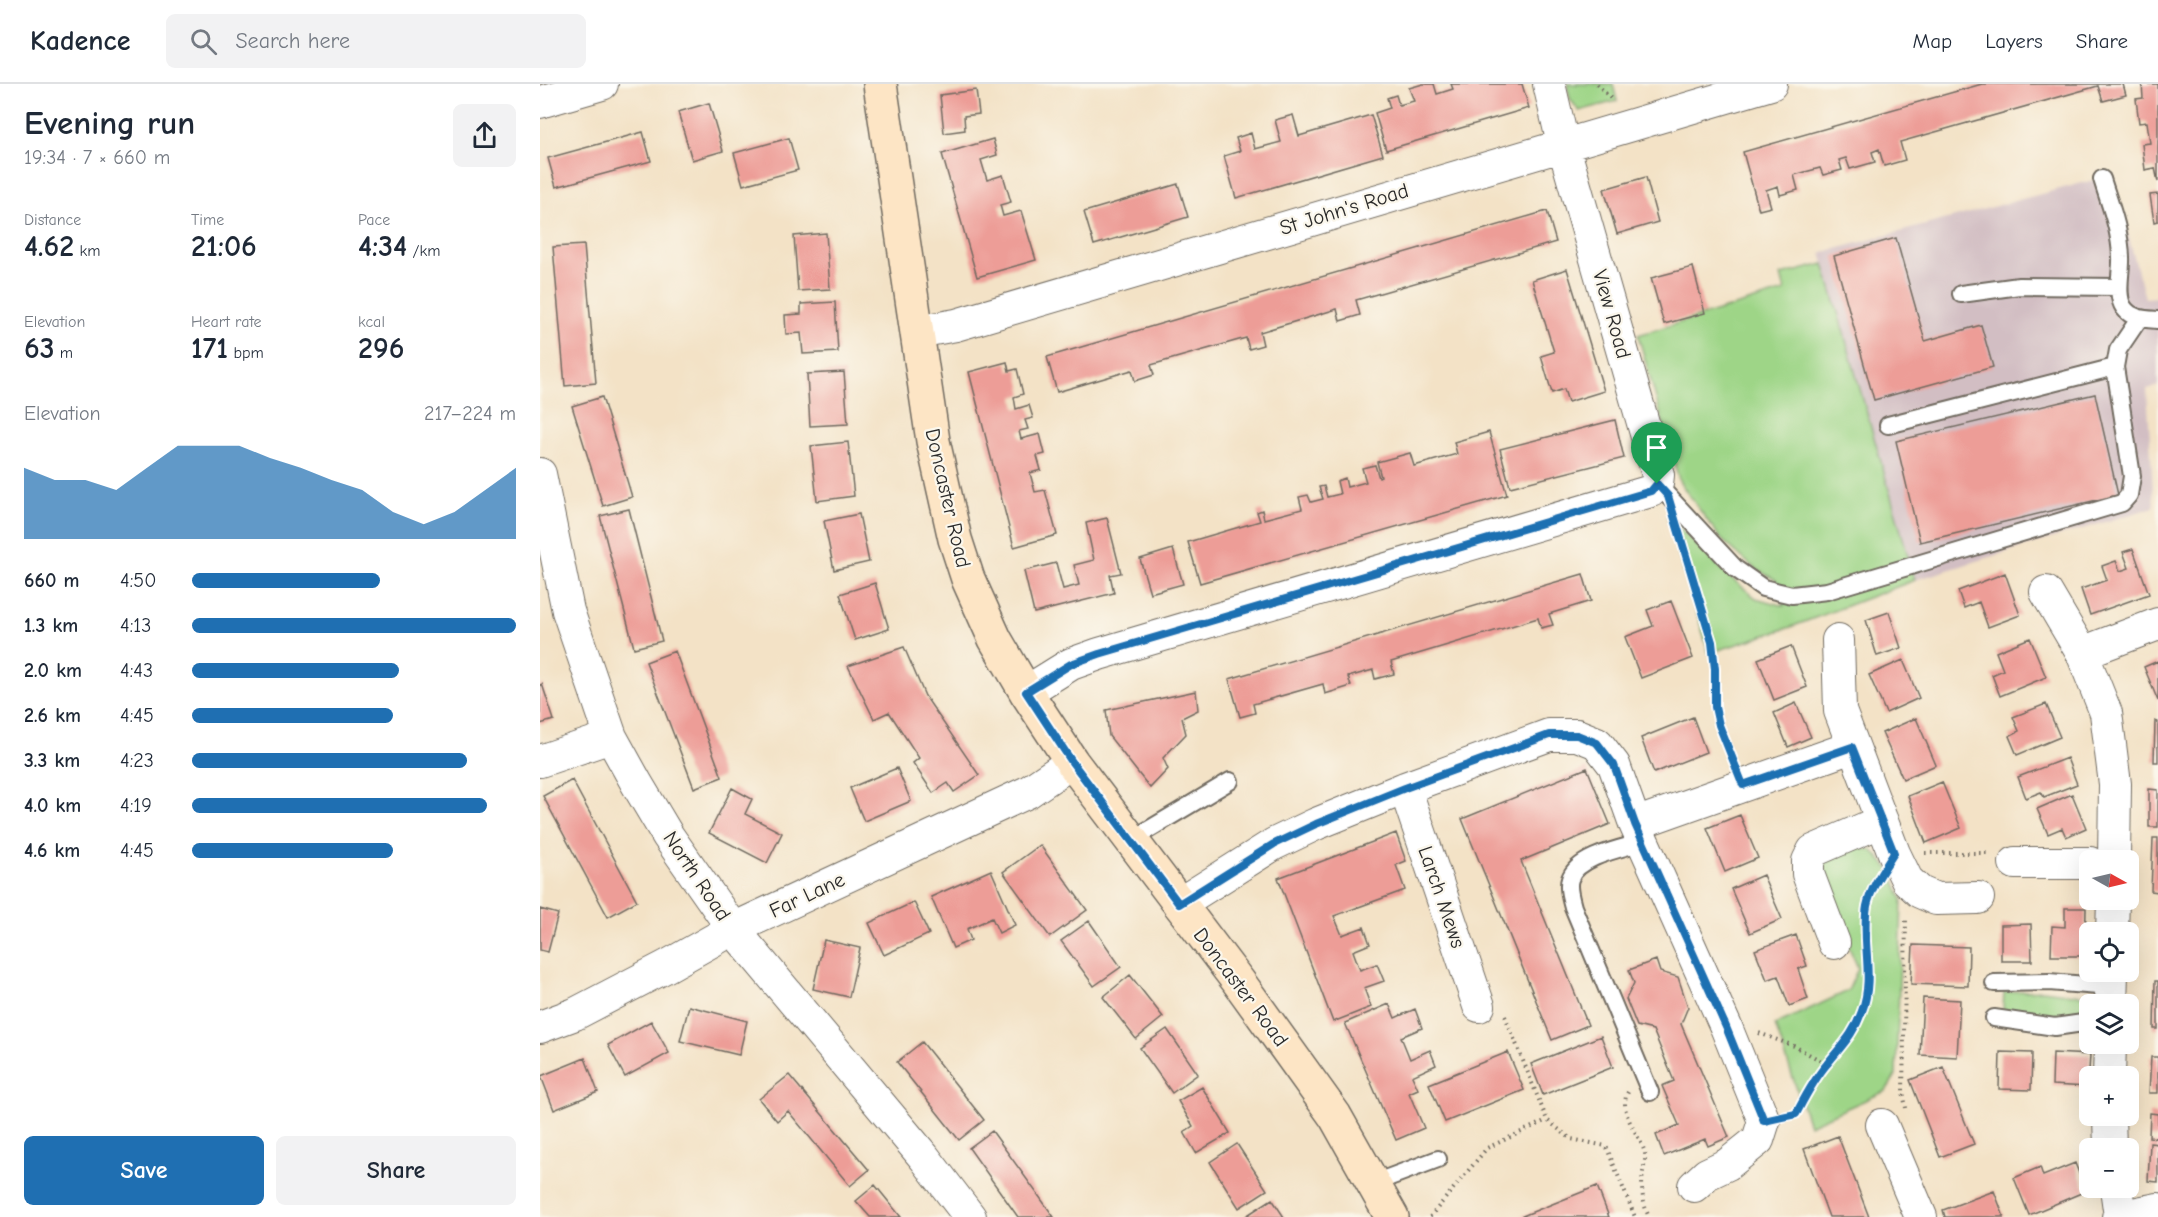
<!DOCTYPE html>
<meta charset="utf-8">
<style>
body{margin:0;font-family:"Comic Neue",sans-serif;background:#f2f2f3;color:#1f2937;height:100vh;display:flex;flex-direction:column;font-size:22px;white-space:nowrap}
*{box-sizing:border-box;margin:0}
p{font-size:20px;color:#747a83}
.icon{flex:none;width:33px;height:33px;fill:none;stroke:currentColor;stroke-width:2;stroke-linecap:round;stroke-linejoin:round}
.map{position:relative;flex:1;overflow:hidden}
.panel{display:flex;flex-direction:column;background:#fff;width:540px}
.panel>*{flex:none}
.needle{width:39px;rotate:98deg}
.tools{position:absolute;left:1539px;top:766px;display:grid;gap:12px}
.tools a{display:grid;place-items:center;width:60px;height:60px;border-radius:9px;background:#fff;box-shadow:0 6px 24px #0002;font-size:30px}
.pin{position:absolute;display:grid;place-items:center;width:51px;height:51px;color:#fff;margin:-62px -26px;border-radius:50% 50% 50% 0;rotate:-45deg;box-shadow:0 0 6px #0007}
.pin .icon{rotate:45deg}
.round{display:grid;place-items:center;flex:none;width:63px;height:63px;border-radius:9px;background:#f2f2f3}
.overview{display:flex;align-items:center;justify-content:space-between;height:102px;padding:0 24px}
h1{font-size:33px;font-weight:600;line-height:45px}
.figures{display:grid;grid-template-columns:repeat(3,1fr);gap:9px;height:102px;padding:6px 24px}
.figures div{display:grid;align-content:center}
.figures b{font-size:30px;font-weight:600}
.figures small{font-size:16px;font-weight:400}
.figures p{font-size:16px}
.chart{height:168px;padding:12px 24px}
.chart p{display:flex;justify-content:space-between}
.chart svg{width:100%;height:108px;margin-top:6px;fill:#1f6fb2;opacity:.7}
.cta{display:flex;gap:12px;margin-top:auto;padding:12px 24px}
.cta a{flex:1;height:69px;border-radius:9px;background:#1f6fb2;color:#fff;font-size:24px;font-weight:600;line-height:69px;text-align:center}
.cta a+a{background:#f2f2f3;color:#1f2937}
ul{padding:0 24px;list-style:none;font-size:20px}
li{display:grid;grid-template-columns:96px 72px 1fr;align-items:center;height:45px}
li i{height:15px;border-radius:8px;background:#1f6fb2}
header{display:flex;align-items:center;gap:36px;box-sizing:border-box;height:84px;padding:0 30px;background:#fff;border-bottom:2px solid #e0e1e3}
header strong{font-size:28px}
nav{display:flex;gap:33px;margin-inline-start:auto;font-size:21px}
.search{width:420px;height:54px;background:#f2f2f3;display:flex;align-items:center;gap:15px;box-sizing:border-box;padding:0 21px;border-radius:9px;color:#747a83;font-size:22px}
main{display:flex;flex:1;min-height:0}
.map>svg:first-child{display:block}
.industrial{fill:#d2bec3}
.green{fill:#9ed587;stroke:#648059;stroke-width:1.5}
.building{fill:#ed9d97}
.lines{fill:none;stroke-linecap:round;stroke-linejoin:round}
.lane-casing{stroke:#716b61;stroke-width:20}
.street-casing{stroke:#716b61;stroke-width:34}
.secondary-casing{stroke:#716b61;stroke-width:36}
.path{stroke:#716b61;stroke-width:4;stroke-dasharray:1.5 4.5;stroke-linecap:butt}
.lane{stroke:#fff;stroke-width:16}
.street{stroke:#fff;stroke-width:32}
.secondary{stroke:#fde5c5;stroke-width:33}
.route-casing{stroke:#fff;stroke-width:12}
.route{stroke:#1f6fb2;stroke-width:8}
.labels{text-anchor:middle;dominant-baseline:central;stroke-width:4.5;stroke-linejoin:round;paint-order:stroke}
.street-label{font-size:21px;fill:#2b2b2b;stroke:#fbf7ec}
</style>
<header>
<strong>Kadence</strong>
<div class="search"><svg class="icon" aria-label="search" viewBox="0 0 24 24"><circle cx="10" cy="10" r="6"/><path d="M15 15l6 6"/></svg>Search here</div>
<nav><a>Map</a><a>Layers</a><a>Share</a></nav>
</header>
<main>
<section class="panel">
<div class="overview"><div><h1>Evening run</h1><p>19:34 · 7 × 660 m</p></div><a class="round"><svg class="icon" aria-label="share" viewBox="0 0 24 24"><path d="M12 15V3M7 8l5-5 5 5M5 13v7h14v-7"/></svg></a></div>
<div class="figures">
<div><p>Distance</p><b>4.62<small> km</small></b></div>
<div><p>Time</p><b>21:06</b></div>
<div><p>Pace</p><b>4:34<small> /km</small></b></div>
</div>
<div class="figures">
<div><p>Elevation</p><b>63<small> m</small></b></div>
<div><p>Heart rate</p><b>171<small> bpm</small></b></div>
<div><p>kcal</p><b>296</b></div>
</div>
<div class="chart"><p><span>Elevation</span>217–224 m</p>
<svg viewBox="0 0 160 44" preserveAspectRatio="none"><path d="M0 44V15L10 20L20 20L30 24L40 15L50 6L60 6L70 6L80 11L90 15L100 20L110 24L120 33L130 38L140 33L150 24L160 15V44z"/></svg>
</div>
<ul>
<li><b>660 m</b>4:50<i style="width:58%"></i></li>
<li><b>1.3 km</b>4:13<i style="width:100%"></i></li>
<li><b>2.0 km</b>4:43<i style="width:64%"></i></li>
<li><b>2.6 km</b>4:45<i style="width:62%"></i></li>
<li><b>3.3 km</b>4:23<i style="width:85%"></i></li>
<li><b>4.0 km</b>4:19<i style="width:91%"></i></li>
<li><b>4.6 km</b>4:45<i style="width:62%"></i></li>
</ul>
<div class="cta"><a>Save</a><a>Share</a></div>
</section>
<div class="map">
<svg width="1618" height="1133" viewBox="0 0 1618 1133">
<rect width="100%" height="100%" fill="#fbf7ec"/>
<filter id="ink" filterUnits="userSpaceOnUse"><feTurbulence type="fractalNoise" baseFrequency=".0167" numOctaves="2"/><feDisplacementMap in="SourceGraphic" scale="12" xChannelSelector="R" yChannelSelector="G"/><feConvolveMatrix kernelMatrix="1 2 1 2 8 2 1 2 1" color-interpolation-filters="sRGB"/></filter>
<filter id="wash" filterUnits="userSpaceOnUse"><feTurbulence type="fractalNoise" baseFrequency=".008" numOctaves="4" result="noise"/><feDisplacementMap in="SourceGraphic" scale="24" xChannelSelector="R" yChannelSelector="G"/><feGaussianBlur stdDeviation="1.35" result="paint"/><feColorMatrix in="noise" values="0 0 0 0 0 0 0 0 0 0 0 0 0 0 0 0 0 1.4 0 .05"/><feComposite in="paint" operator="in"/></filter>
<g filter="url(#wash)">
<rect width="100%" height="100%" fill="#f3e2c6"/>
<path class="industrial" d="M 1572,91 L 1605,214 L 1618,213 L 1618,302 L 1607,305 L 1614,423 L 1375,496 L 1281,169 Z"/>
<path class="green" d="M 1027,0 L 1073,0 L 1077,17 L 1039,27 L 1030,15 Z
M 1284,180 L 1375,496 L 1251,543 L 1169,569 L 1127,432 L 1191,494 L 1216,514 L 1244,522 L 1236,496 L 1214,484 L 1181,455 L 1140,399 L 1098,251 L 1245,207 L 1241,191 Z
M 1315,763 L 1332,766 L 1351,787 L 1362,815 L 1356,991 L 1346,1007 L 1269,1041 L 1235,941 L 1308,907 L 1318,884 L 1280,796 L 1286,775 Z
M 1503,906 L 1555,913 L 1555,921 L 1550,921 L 1549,932 L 1507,934 L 1463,926 L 1464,908 Z"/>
<g id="blocks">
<path class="building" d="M 883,0 L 894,0 L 897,10 L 913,5 L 911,0 L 982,0 L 989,24 L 846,66 L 835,29 L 850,24 L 847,14 L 856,11 L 859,21 L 874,17 L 869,4 Z
M 1442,0 L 1583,0 L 1586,11 L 1563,17 L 1558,2 L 1360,58 L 1365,76 L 1344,82 L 1339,65 L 1332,68 L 1335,78 L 1310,85 L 1306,74 L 1299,76 L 1302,86 L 1283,91 L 1280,84 L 1254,91 L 1258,106 L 1240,111 L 1238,102 L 1226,106 L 1231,123 L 1219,126 L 1203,68 Z
M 1602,0 L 1618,0 L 1618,98 L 1615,84 L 1605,86 L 1602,60 L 1610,59 L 1607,38 L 1599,39 L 1596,15 L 1603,14 Z
M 436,6 L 439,30 L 424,32 L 425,46 L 404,49 L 400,11 Z
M 169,19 L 183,67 L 152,76 L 138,28 Z
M 753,31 L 759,52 L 831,31 L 843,71 L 696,114 L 684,72 L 700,67 L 696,54 L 711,49 L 715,65 L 741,58 L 735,36 Z
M 103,48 L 111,77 L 16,103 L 8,74 Z
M 249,54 L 258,86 L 203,101 L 194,69 Z
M 453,55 L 457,71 L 441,76 L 447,96 L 463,91 L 471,118 L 460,121 L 463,132 L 481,127 L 496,176 L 437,193 L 402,70 Z
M 1106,93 L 1118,138 L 1077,150 L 1064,105 Z
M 638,100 L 648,133 L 554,161 L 544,128 Z
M 1618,110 L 1618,137 L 1614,138 L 1610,111 Z
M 1007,127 L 1016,158 L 816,216 L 820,231 L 800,237 L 797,225 L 720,248 L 723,261 L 709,265 L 706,254 L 611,281 L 614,291 L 595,297 L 592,286 L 517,308 L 507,273 Z
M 286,149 L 290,205 L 258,207 L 254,152 Z
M 1356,154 L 1385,257 L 1441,241 L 1453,283 L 1334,316 L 1294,172 Z
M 44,161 L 56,299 L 25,302 L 13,163 Z
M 1153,183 L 1165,229 L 1124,240 L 1111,194 Z
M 1027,185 L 1064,307 L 1028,318 L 1024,305 L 1012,309 L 1001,272 L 1014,268 L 992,196 Z
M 295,218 L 298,268 L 263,270 L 261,249 L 246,250 L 245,231 L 261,230 L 261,220 Z
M 467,278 L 469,287 L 477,285 L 483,310 L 474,313 L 476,325 L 489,321 L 493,334 L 485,336 L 488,345 L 479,347 L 481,355 L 500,350 L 505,370 L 497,372 L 501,386 L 490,389 L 495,408 L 505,406 L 517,451 L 474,463 L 429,288 Z
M 304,288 L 308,340 L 270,342 L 267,290 Z
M 1555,310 L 1578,411 L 1380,458 L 1356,357 Z
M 62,313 L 92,413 L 63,422 L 32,322 Z
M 1075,336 L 1084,374 L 970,403 L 960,365 Z
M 949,348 L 967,411 L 660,499 L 648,458 L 720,437 L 717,428 L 722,426 L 724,435 L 762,425 L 759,413 L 768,411 L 771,418 L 783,415 L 779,403 L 784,402 L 787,413 L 800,410 L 797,397 L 805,394 L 807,403 L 826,398 L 822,384 L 835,381 L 839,394 L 841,393 L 837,378 L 870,369 L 874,382 L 917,370 L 914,358 Z
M 308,358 L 314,412 L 277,417 L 271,362 Z
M 89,425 L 122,557 L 94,564 L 60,432 Z
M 319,430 L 329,478 L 294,486 L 284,437 Z
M 567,434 L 581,489 L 570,491 L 574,509 L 494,529 L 484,487 L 516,479 L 523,505 L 539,501 L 534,481 L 554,476 L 546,439 Z
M 633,465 L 643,500 L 610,509 L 600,475 Z
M 1593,465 L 1609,510 L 1550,531 L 1541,505 L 1567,496 L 1562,482 L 1576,477 L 1580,487 L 1589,484 L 1583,468 Z
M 1465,489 L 1480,531 L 1448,543 L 1439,518 L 1424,524 L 1418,507 Z
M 1043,490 L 1051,517 L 1009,530 L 1013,541 L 1001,544 L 998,534 L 851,578 L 854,590 L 835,595 L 833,586 L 808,593 L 811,602 L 785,610 L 783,600 L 713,620 L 715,629 L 700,633 L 689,595 Z
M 335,499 L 349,545 L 315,556 L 300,510 Z
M 1131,517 L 1153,574 L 1101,594 L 1085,553 L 1113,542 L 1107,526 Z
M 1349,528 L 1361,564 L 1337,572 L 1326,536 Z
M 1490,554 L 1506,593 L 1460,612 L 1452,591 L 1463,586 L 1456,568 Z
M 1251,562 L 1267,603 L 1234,616 L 1218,575 Z
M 364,563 L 385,612 L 439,691 L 414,708 L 408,699 L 393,709 L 373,679 L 379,674 L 349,628 L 334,635 L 308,582 Z
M 135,567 L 182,693 L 154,704 L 106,578 Z
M 1363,576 L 1379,614 L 1346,629 L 1329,591 Z
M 1618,577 L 1618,617 L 1604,583 Z
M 2,600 L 14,636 L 0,640 L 0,601 Z
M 656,607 L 658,626 L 642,634 L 646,650 L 623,674 L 628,685 L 610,704 L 569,652 L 566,626 Z
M 1256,619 L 1271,653 L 1248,663 L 1234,629 Z
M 1506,620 L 1520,653 L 1477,671 L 1469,652 L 1479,647 L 1473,633 Z
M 1153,633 L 1166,668 L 1114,689 L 1101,654 Z
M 1376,634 L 1396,681 L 1363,695 L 1342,649 Z
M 1615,637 L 1618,638 L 1618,678 L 1614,678 Z
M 1527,674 L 1537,700 L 1504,713 L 1501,708 L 1486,714 L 1478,693 Z
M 357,684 L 371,717 L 324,737 L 310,704 Z
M 1047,684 L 1070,740 L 981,777 L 1048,941 L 1012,956 L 922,735 Z
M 32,696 L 97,817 L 68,833 L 3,712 Z
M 1402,698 L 1421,744 L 1386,759 L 1368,712 Z
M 192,704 L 212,715 L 205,730 L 242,749 L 227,779 L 169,749 Z
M 1609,705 L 1618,706 L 1618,743 L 1609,743 Z
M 1532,710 L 1546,744 L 1526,753 L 1522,744 L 1508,750 L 1497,725 Z
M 1200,731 L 1218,774 L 1185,788 L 1167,744 Z
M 856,749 L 866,777 L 856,781 L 865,806 L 794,832 L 802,851 L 824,843 L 830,860 L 813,867 L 820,886 L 837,880 L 844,897 L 824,904 L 831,923 L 793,938 L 738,794 Z
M 1613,754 L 1618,754 L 1618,808 L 1611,807 Z
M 500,761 L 547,826 L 510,853 L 463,788 Z
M 451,786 L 475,841 L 459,849 L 452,834 L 427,845 L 431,856 L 413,864 L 391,813 Z
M 1223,791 L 1242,835 L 1210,849 L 1191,805 Z
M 374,818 L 389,850 L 344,871 L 329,839 Z
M 1525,824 L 1546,824 L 1545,872 L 1511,872 L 1512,842 L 1525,843 Z
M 0,825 L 18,830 L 8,868 L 0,866 Z
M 549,837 L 581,883 L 554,902 L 521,857 Z
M 1491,840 L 1492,877 L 1461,877 L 1461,841 Z
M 1256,851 L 1267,882 L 1258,885 L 1268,915 L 1249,922 L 1238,892 L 1227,896 L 1215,866 Z
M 284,856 L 320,864 L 309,913 L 273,905 Z
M 1373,861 L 1429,863 L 1428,902 L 1371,900 Z
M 1116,876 L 1120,888 L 1138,893 L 1148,923 L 1141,940 L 1189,1053 L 1168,1062 L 1165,1055 L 1124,1072 L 1116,1051 L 1139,1041 L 1122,1002 L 1134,997 L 1113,946 L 1097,942 L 1086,915 L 1094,899 L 1089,886 Z
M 590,891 L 623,933 L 596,955 L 563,913 Z
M 1615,897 L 1618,897 L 1618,945 L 1614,945 Z
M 1383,914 L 1420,916 L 1417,973 L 1380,971 Z
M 849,920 L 855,934 L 875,925 L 882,944 L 861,953 L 870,975 L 890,966 L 896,981 L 872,992 L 878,1005 L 869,1009 L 884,1044 L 856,1056 L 805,939 Z
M 149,922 L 207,937 L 199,971 L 140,957 Z
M 111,937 L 129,969 L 85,993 L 68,961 Z
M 627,945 L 658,990 L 632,1009 L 600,964 Z
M 1061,952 L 1073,983 L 1003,1011 L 991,980 Z
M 382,958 L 444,1036 L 419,1056 L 357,978 Z
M 968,968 L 984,1006 L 905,1038 L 889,1000 Z
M 1460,968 L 1492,969 L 1491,1006 L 1459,1005 Z
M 1513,969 L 1550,971 L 1548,1003 L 1512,1001 Z
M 1611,973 L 1618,973 L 1618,1009 L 1609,1009 Z
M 45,974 L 58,1008 L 14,1026 L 1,992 Z
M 1403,983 L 1434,1060 L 1400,1073 L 1370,996 Z
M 249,991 L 329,1086 L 310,1102 L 248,1027 L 237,1037 L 219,1015 Z
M 662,1003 L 690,1049 L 656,1069 L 644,1048 L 653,1042 L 638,1017 Z
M 1610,1029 L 1618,1030 L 1618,1054 L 1609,1053 Z
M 452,1047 L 514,1133 L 478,1133 L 429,1064 Z
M 1298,1052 L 1329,1133 L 1289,1133 L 1264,1065 Z
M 1610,1059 L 1618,1060 L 1618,1098 L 1608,1097 Z
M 697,1060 L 727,1106 L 699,1124 L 670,1078 Z
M 1535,1079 L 1546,1107 L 1489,1131 L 1474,1094 L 1500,1083 L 1503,1092 Z
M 335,1101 L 361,1133 L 330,1133 L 316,1117 Z
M 1057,1102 L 1069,1133 L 980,1133 Z
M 1454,1107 L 1464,1133 L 1405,1133 L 1403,1126 Z
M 732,1115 L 744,1133 L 706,1133 L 706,1132 Z"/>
</g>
</g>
<g filter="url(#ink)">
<use href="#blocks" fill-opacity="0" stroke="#716b61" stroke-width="1.5"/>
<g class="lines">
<g class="lane-casing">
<path id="lane" d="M 1562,95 C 1570,121 1580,145 1581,173 C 1582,187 1575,211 1584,224 C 1592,235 1605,235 1618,236
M 1421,210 L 1479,202 L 1579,203
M 1348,341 L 1575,283
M 1117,400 L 1196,485 L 1223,504 L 1252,511 L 1287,507 L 1582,419 L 1589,411 L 1592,392 L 1575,283 L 1578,266 L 1599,235
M 591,756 L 690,697
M 1103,758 C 1084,764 1037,772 1030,795 C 1027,803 1031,815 1033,823 L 1110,1008
M 1454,899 L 1509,898 L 1571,903
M 1454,934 L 1515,943 L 1550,938
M 834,1099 L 898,1075"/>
</g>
<g class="street-casing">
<path id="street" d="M 0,18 L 62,0
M 377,248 L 416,241 L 1231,0
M 0,390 L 28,527 L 71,653 L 97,700 L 128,752 L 193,845 L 384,1073 L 430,1133
M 1506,508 L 1542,569 L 1566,629 L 1575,700 L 1574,777
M 1298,556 L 1300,627 L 1354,769 L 1367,796 L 1380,808 L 1396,815 L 1438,814
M 1542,569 L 1618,540
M 486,608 L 531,580 L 559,570 L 1111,407 L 1117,400 L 1118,391 L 1023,60 L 1009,0
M 0,677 L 71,653
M 865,704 L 939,922
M 1095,740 L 1312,663
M 1475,779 L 1550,779
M 639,820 L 734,760 L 776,740 L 865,704 L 1009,651 L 1037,651 L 1057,659 L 1074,681 L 1095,740 L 1186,943 L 1224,1037 L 1218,1056 L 1188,1080 L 1167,1090 L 1154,1102
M 1572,849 L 1573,816
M 1294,859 L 1268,790 L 1268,777 L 1273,767 L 1342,737
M 1571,921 L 1572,888
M 0,943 L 35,930 L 127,882 L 193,845 L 488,708 L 532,678
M 1569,993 L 1570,960
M 1569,1032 L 1570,1065
M 1342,1041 L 1381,1133
M 1576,1104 L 1580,1132
M 1578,1133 L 1618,1125"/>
</g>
<g class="secondary-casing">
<path id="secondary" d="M 340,0 L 393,357 L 415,455 L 428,495 L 455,555 L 486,608 L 532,678 L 698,897 L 795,1032 L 852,1133"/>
</g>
<path class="path" d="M 1057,0 L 1073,17
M 1144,461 L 1172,558 L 1175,585 L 1175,623 L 1179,641 L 1192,675
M 1385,769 L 1450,769
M 965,932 L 1007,1036 L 1031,1055 L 1066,1062 L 1095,1133
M 1219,949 L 1254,962 L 1287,980
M 1088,1008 C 1077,1029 1100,1050 1105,1069 C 1106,1075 1104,1082 1103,1088 C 1101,1104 1102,1118 1109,1133
M 1366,1024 L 1363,1008 L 1366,834
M 1252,1031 L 1256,1030 C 1265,1012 1274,995 1287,979 C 1301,962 1316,947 1323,926 C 1334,891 1319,852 1328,819 C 1330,812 1334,805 1337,798
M 890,1133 L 947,1064 L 1007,1036"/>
<use href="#lane" class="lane"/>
<use href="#street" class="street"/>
<use href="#secondary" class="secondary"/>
</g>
</g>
<g class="lines" filter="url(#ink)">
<g class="route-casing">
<path id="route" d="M 1117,400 L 1128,412 L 1172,558 L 1175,585 L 1175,623 L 1179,641 L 1203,701 L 1312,663 L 1354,769 C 1344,785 1331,803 1327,822 C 1321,856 1335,894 1322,927 C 1314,950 1302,961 1287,980 C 1274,995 1265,1013 1256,1030 L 1224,1037 L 1186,943 L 1095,740 L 1074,681 L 1057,659 L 1037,651 L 1009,651 L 865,704 L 776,740 L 734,760 L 639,820 L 532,678 L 486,608 L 531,580 L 559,570 L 1111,407 Z"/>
</g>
<use href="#route" class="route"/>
</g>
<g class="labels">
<g class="street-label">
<text transform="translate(804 125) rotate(-17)">St John's Road</text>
<text transform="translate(1072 230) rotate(74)">View Road</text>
<text transform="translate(408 414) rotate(77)">Doncaster Road</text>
<text transform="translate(157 792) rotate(56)">North Road</text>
<text transform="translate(267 811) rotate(-25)">Far Lane</text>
<text transform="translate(902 813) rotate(71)">Larch Mews</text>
<text transform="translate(701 903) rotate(53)">Doncaster Road</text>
</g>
</g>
</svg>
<div class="tools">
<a><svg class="needle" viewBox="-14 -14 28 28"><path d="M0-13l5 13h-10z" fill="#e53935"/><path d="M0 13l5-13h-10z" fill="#747a83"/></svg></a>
<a><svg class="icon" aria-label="locate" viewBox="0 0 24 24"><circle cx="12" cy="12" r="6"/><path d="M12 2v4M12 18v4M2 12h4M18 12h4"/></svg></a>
<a><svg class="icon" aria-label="layers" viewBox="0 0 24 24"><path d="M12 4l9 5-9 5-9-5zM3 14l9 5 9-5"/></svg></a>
<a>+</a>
<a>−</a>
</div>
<div class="pin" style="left:1117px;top:400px;background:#1e9e55"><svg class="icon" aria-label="arrive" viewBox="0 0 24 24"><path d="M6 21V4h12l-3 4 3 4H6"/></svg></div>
</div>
</main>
